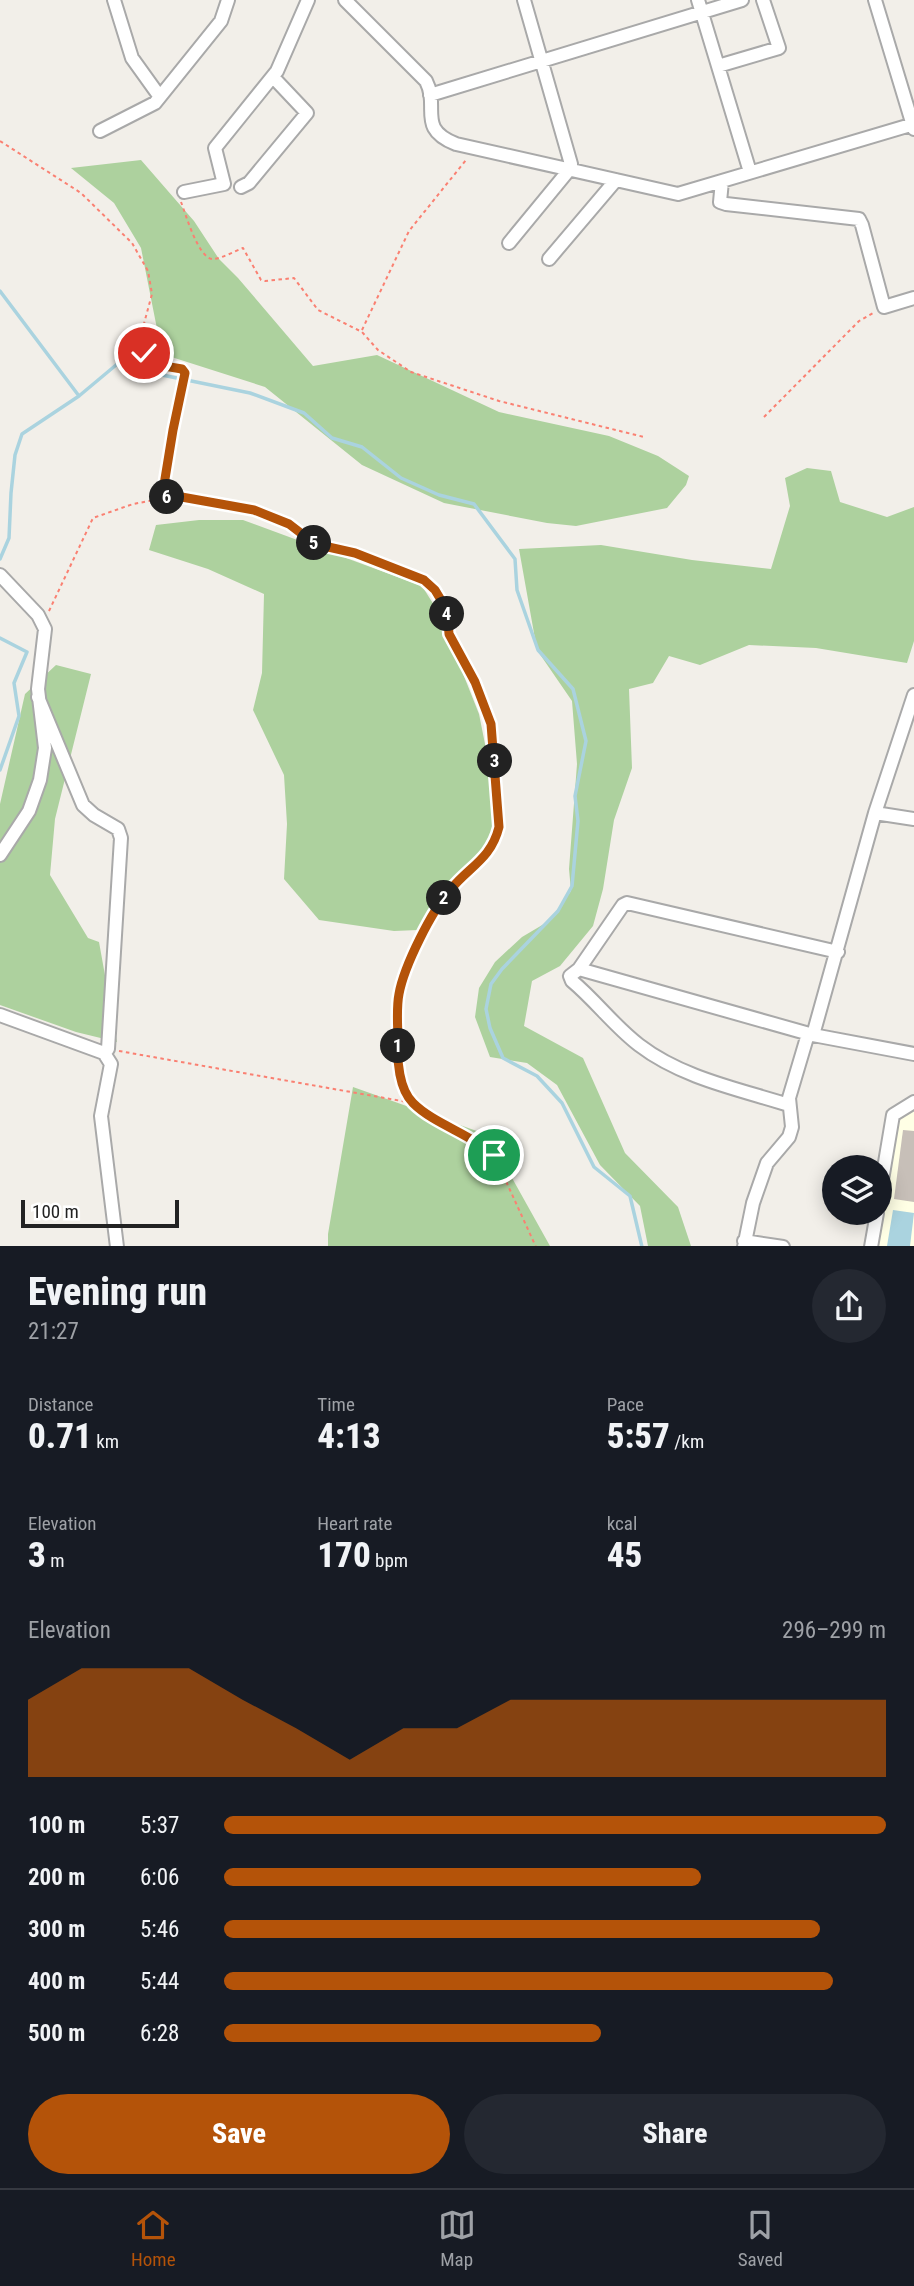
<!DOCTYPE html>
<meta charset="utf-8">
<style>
body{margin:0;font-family:"Roboto Condensed",sans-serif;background:#242831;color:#f1f3f6;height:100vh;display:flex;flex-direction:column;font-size:26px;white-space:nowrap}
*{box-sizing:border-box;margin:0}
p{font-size:23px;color:#9ea1a6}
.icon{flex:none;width:38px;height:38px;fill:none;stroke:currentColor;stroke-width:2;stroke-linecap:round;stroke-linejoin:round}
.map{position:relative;height:1246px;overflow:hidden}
.side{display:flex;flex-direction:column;background:#171b24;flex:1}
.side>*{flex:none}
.fabs{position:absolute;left:822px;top:1155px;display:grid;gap:14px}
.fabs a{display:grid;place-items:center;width:70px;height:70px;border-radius:50%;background:#171b24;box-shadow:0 4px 18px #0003;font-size:35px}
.scale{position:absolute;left:21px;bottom:18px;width:158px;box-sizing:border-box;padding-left:7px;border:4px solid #222;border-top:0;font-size:19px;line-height:24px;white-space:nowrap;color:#222;-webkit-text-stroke:5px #fff;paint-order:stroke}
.pin{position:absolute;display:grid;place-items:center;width:60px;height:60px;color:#fff;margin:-30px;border:4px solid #fff;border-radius:50%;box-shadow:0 2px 7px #0007}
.km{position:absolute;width:35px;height:35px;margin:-18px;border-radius:50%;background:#222;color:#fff;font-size:19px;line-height:35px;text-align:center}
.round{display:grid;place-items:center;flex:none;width:74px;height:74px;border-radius:37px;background:#242831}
.head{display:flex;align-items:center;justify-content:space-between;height:119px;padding:0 28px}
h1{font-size:38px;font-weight:800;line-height:52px}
.metrics{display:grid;grid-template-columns:repeat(3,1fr);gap:10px;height:119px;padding:7px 28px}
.metrics div{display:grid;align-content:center}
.metrics b{font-size:35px;font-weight:800}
.metrics small{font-size:19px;font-weight:400}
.metrics p{font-size:19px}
.chart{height:196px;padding:14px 28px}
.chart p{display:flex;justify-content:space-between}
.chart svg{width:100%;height:126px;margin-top:7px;fill:#b45309;opacity:.7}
.action{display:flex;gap:14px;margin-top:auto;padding:14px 28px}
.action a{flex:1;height:80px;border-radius:42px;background:#b45309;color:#fff;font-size:28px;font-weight:800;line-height:80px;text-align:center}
.action a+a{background:#242831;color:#f1f3f6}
ul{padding:0 28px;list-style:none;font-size:23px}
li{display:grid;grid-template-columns:112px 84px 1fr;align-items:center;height:52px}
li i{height:18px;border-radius:9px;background:#b45309}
.menu{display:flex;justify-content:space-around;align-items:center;height:98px;border-top:2px solid #363941;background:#171b24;font-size:19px;color:#9ea1a6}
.menu a{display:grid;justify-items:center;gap:4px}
.menu .selected{color:#b45309}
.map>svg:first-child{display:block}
.education{fill:#ffffe5}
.forest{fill:#add19e}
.water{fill:#aad3df}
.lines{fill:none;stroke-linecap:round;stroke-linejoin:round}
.stream{stroke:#aad3df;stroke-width:3.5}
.building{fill:#c7bfb8}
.minor-casing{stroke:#a9a9a9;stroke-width:16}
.path{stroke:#fa8072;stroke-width:2;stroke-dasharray:3.5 3.5;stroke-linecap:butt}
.minor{stroke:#fff;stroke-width:12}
.route-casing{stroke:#fff;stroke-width:14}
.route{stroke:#b45309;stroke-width:9}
</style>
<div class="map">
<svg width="914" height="1247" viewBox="0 0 914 1247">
<rect width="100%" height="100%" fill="#f2efe9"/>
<path class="education" d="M 914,1110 L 914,1246 L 877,1247 L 898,1120 Z"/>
<path class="forest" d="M 141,160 L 194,221 L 219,259 L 238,278 L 313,366 L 377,355 L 499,412 L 609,436 L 658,456 L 689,476 L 686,485 L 667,508 L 576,526 L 547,523 L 444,503 L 362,465 L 265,387 L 162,354 L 141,248 L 114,203 L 71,168 Z
M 807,468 L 831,471 L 840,502 L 887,517 L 914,507 L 914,641 L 907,663 L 816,648 L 749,645 L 700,665 L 669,656 L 653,683 L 629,689 L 632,768 L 614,820 L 603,889 L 593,926 L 560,966 L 532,981 L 524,1026 L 583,1058 L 625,1153 L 678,1207 L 691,1246 L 648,1246 L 640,1206 L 600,1165 L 557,1085 L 527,1063 L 490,1057 L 475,1017 L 479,988 L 495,962 L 522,937 L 549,921 L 571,891 L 569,869 L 577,764 L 572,701 L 537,650 L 519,549 L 601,545 L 692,560 L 771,569 L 790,506 L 785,478 Z
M 199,520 L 243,520 L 422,586 L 439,613 L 479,714 L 500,819 L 487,849 L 444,889 L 418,930 L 394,931 L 319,920 L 284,879 L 287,824 L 284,775 L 253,710 L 262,673 L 264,594 L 208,569 L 149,550 L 156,525 Z
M 56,665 L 91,674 L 55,819 L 50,875 L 88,938 L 99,942 L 117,1042 L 76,1032 L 0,1005 L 0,804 L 25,694 Z
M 353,1087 L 488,1135 L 550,1246 L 328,1246 L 328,1234 Z"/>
<path class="water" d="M 893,1210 L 914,1213 L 910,1246 L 887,1246 Z"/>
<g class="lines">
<path class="stream" d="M 0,291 L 79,396
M 0,559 L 9,538 L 11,493 L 15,455 L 22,434 L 79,396 L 128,355 L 162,375 L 250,393 L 304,413 L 332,438 L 362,447 L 401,478 L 439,495 L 474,504 L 515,559 L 517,590 L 538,650 L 573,689 L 586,741 L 575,796 L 578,821 L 572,886 L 558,911 L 502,969 L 491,984 L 486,1009 L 490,1028 L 503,1058 L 537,1076 L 562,1103 L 594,1167 L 630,1196 L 642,1247
M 0,638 L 27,652 L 14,683 L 19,716 L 0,770"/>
</g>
<path class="building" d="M 903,1130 L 914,1131 L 914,1202 L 894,1199 Z"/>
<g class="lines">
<g class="minor-casing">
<path id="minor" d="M 114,0 L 132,58 L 160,97
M 345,0 L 426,81 C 440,108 416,128 456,144 L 678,194 L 914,124
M 698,0 L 750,172
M 875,0 L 914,129
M 718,66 L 779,48 L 763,0
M 430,95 L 742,0
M 100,131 L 155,103 L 221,21 L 228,0
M 722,181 L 720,202 L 726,204 L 859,219 L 862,225 L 884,307 L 914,298
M 241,187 L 249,183 L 307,113 L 273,77
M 184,192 L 224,184 L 215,148 L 277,71 L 308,0
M 509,243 L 569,170 L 571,164 L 524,0
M 549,259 L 616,180
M 0,575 L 38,615 L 45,629 L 38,689 L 45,748 L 40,780 L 29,811 L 0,855
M 38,697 L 83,805 L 94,815 L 118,829 L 121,838 L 108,1049 L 104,1053
M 875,813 L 914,819
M 579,969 L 813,1035 L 914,1054
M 0,1015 L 104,1053 L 111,1064 L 101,1116 L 117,1247
M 813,1035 L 875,813 L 914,695
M 789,1105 C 738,1089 682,1078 639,1045 C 614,1026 596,1001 572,981 L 570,976 L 579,969 L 623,905 L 627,903 L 838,952
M 880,1192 L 893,1115 L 914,1102
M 744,1241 L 783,1247
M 744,1247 L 753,1203 L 767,1163 L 789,1137 L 792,1127 L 789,1098 L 808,1034
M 871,1247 L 877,1213"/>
</g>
<path class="path" d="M 0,141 L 81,193 L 132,243 L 148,271 L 152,294 L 142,331 L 144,353 L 165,366 L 182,368 L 185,373 L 173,430 L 163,496
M 181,202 C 186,215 198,257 212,259 C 221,259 235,251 243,248 L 261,280 L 265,281 L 294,278 L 318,310 L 362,332 L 378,350 L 411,372 L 499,401 L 644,437
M 362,330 L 409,231 L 466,160
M 764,417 L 859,321 L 875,312
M 49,611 L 93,518 L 133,504 L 176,496 L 254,510 L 289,524 L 315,544 L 355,553 L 424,580 L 435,590 L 447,610 L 449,633 L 475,682 L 491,724 L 499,827 C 491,859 470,865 451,889 C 432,910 405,966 399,994 C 397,1009 398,1027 398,1042 C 397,1061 399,1089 413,1103 C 435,1124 471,1134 494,1155 L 536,1247
M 119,1051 L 413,1103"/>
<use href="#minor" class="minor"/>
</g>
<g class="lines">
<g class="route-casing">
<path id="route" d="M 144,353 L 164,366 L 182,369 L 185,373 L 173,430 L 162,497 L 176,496 L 254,510 L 289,524 L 315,544 L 355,553 L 424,580 L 435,590 L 447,610 L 449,634 L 475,682 L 491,724 L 499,827 C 491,859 470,866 451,889 C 432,910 404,966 399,994 C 396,1009 398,1027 398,1042 C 397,1061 399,1089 413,1103 C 434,1124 471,1134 494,1155"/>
</g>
<use href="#route" class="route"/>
</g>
</svg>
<div class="fabs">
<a><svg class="icon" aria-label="layers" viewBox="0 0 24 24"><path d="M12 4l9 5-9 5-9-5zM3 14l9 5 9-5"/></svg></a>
</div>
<div class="scale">100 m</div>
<div class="pin" style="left:494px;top:1155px;background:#1e9e55"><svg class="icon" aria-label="arrive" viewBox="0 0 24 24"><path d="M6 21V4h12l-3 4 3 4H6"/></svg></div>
<div class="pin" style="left:144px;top:353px;background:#d93025"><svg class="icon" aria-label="check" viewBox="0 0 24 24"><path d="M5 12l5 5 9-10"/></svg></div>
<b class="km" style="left:398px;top:1046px">1</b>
<b class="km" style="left:444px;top:898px">2</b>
<b class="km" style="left:495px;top:761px">3</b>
<b class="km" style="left:447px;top:614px">4</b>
<b class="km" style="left:314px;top:543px">5</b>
<b class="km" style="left:167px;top:497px">6</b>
</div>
<section class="side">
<div class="head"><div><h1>Evening run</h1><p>21:27</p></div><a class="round"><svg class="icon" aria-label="share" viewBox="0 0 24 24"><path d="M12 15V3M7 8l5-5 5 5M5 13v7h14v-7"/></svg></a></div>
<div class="metrics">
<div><p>Distance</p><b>0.71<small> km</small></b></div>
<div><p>Time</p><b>4:13</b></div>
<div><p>Pace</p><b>5:57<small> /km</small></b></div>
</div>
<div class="metrics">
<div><p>Elevation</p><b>3<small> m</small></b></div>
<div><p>Heart rate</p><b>170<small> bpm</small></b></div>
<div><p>kcal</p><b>45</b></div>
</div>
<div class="chart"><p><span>Elevation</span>296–299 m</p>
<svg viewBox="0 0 160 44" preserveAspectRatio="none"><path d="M0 44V17L10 6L20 6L30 6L40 17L50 27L60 38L70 27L80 27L90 17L100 17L110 17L120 17L130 17L140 17L150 17L160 17V44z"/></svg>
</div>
<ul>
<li><b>100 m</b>5:37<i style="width:100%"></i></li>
<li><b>200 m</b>6:06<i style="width:72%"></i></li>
<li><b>300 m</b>5:46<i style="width:90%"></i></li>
<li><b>400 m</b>5:44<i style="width:92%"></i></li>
<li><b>500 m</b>6:28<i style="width:57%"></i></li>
</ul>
<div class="action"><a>Save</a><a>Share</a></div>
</section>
<nav class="menu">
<a class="selected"><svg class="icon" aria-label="home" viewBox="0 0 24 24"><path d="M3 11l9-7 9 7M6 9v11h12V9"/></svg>Home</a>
<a><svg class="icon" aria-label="map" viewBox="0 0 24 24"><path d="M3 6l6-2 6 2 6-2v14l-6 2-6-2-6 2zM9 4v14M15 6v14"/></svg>Map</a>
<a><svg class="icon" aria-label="saved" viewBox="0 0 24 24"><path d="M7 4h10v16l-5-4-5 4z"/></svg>Saved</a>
</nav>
